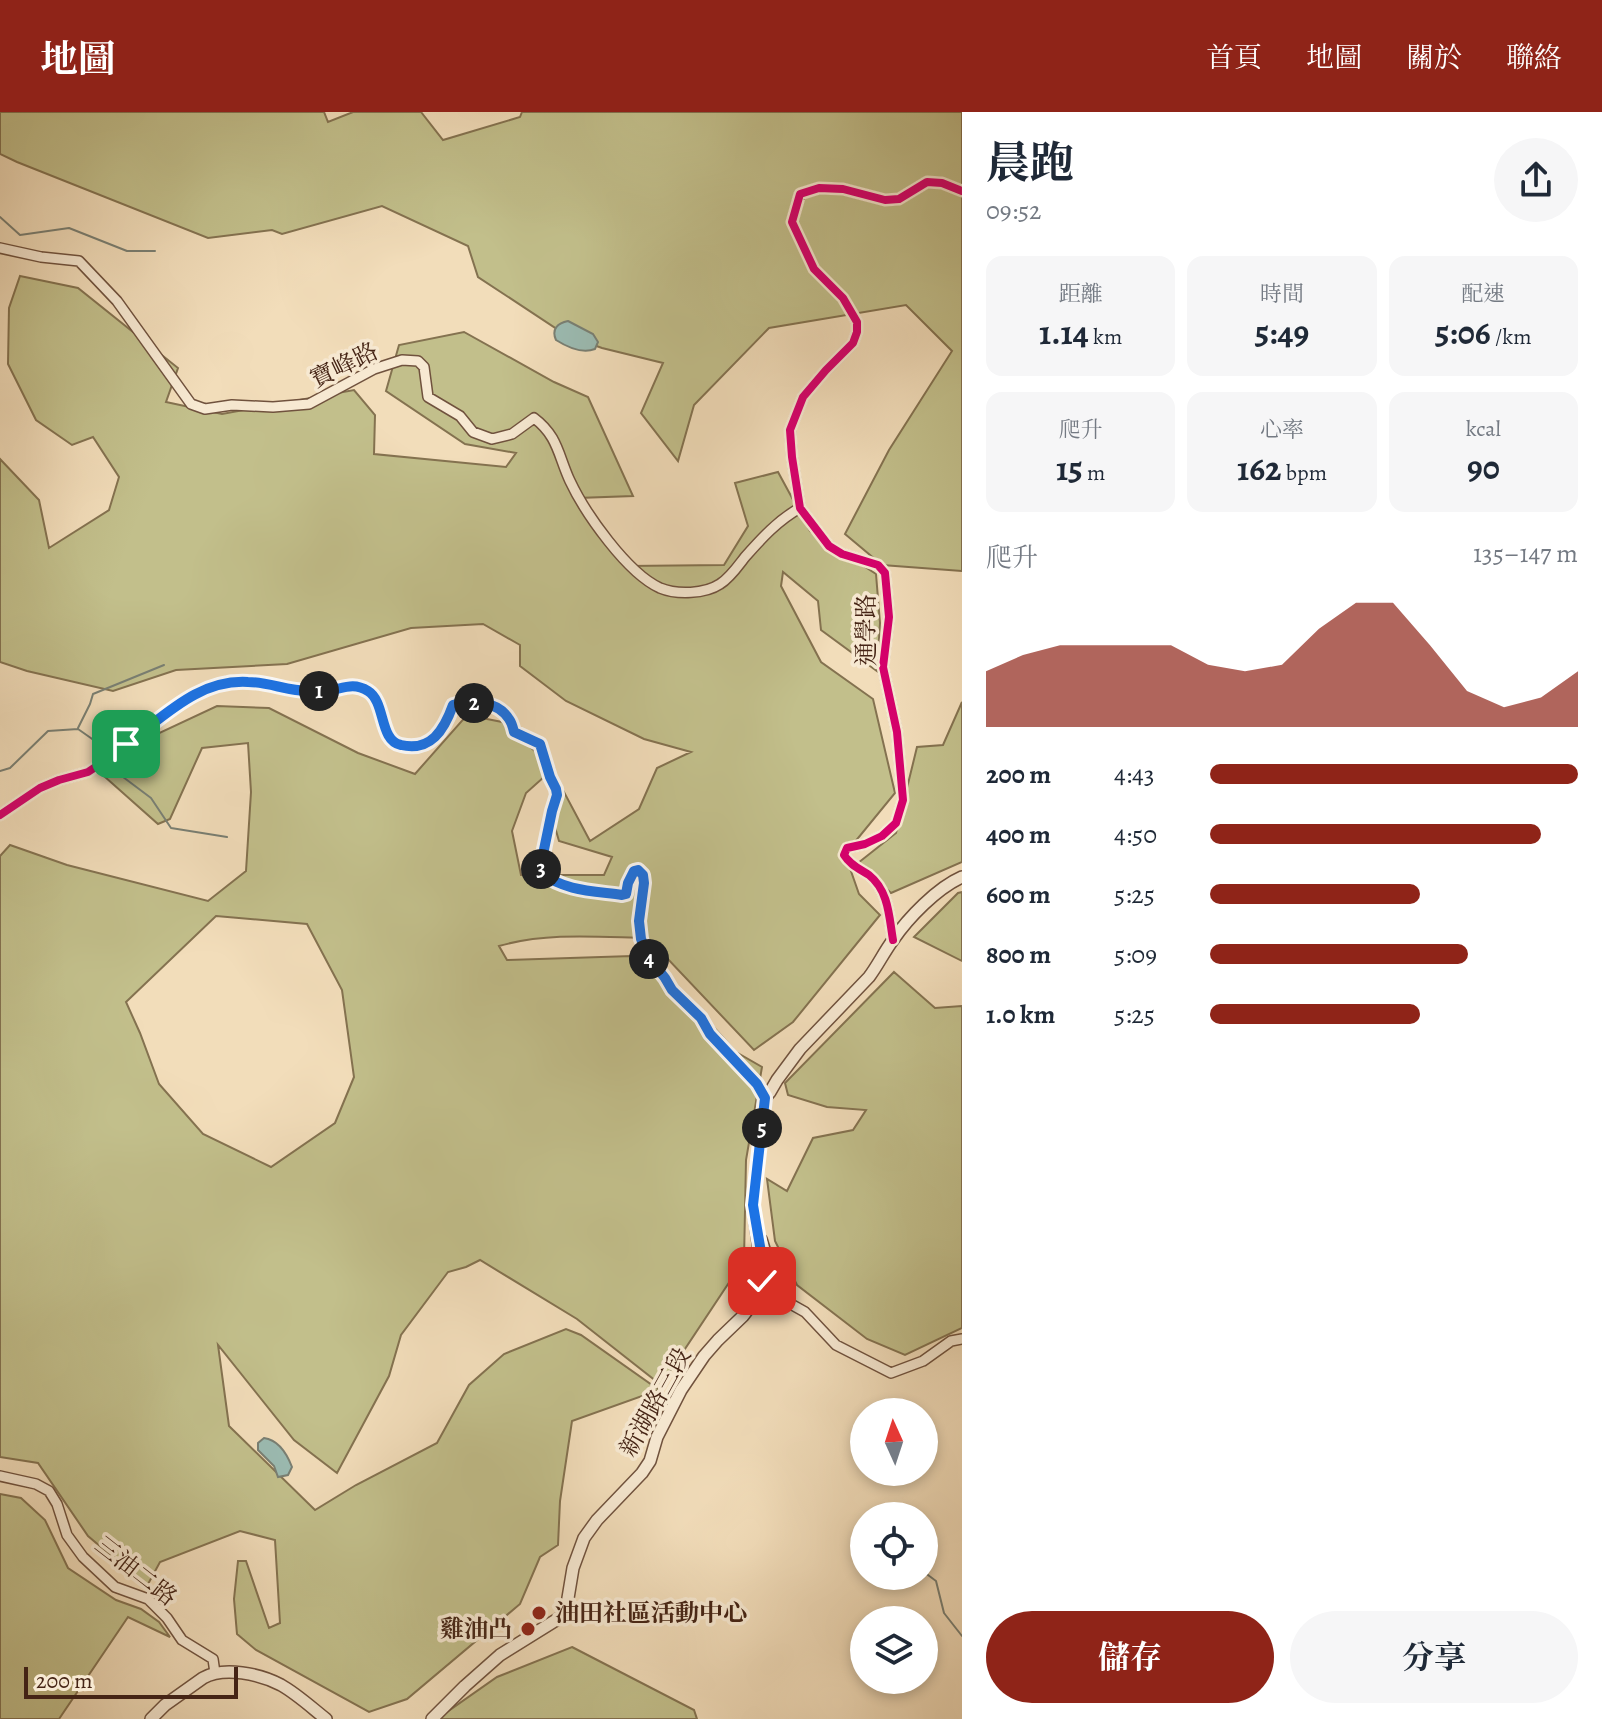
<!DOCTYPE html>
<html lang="zh-TW">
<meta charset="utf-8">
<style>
body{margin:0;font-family:Alegreya,"Noto Serif TC",serif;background:#f6f6f7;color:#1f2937;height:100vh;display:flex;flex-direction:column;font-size:30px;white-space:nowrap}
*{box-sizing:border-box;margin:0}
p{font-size:26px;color:#747a83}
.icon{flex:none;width:44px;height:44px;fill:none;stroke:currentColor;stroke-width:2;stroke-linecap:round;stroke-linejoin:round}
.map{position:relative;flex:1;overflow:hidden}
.drawer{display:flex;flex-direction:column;background:#fff;width:640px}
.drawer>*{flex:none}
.needle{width:52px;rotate:357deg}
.fabs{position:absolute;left:850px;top:1286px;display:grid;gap:16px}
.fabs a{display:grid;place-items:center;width:88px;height:88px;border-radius:50%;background:#fff;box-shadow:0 4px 12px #0003;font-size:40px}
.scale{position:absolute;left:24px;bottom:20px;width:214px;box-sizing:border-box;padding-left:8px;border:4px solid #452415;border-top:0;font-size:22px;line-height:28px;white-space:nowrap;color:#452415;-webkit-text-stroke:6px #f7e9d2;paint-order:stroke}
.pin{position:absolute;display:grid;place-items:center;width:68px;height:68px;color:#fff;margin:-34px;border-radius:16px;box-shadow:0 4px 12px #0006}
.km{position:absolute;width:40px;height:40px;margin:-20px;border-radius:50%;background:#222;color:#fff;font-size:22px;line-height:40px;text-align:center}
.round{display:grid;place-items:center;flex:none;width:84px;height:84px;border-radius:42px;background:#f6f6f7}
.headline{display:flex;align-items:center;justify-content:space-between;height:136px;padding:0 24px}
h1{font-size:44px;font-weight:700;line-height:60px}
.metrics{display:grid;grid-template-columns:repeat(3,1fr);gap:12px;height:136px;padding:8px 24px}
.metrics div{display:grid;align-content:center;border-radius:16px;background:#f6f6f7;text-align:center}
.metrics b{font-size:34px;font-weight:700}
.metrics small{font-size:22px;font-weight:400}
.metrics p{font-size:22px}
.chart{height:224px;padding:16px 24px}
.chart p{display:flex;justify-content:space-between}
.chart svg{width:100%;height:144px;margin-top:8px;fill:#8f2418;opacity:.7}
.action{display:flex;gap:16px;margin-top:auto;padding:16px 24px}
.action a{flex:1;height:92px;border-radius:48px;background:#8f2418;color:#fff;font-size:32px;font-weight:700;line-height:92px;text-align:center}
.action a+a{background:#f6f6f7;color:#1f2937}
ul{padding:0 24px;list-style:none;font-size:26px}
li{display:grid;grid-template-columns:128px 96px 1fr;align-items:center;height:60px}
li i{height:20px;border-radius:10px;background:#8f2418}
header{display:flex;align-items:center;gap:48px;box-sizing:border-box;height:112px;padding:0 40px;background:#8f2418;color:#fff}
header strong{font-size:38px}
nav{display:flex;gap:44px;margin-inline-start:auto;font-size:28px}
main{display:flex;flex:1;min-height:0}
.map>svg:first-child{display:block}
.green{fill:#c2bf8b;stroke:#847250;stroke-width:2;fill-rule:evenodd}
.water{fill:#9bbbb2;stroke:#797f73;stroke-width:2}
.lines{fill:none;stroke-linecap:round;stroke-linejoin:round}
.stream{stroke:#797f73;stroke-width:2}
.minor-casing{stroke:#70523e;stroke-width:12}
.tertiary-casing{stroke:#70523e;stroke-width:14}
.minor{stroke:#f7e9d2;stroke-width:9}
.tertiary{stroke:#f7e9d2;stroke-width:11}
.cycleway-casing{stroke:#f7e9d2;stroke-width:13}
.cycleway{stroke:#d6006c;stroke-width:8}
.route-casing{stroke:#fff;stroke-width:16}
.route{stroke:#1a73e8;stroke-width:10}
.poi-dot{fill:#8f2418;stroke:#f7e9d2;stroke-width:3}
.labels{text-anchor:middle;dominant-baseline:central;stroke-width:7;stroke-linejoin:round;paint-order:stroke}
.street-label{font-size:24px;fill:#452415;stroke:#f7e9d2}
.poi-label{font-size:24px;font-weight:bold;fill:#452415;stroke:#f7e9d2;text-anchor:start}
</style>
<header>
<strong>地圖</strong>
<nav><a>首頁</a><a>地圖</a><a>關於</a><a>聯絡</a></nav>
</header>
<main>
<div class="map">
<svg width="962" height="1607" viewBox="0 0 962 1607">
<rect width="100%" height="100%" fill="#f2ddba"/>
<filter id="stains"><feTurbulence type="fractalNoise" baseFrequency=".0025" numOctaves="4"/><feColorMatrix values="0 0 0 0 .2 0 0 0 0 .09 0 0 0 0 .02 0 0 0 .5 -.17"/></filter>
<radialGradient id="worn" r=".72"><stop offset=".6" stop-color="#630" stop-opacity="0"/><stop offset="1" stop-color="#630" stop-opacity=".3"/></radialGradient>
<path class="green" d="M 0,0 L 324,0 L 328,10 L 353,0 L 421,0 L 443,28 L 520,5 L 522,0 L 962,0 L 962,459 L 882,453 L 845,422 L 889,338 L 952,239 L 906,193 L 769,216 L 694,293 L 678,349 L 641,301 L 663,251 L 602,236 L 566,223 L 478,165 L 468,134 L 382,94 L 282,122 L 272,118 L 208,126 L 17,50 L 0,42 Z
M 20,164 L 78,176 L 178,256 L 166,290 L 222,302 L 354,278 L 375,303 L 374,342 L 506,355 L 516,341 L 465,332 L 386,279 L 399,233 L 464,220 L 554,270 L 588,285 L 633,384 L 578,386 L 627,454 L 724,453 L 748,414 L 735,371 L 778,360 L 810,419 L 876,462 L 880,511 L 877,559 L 821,518 L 818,489 L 783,460 L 781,474 L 821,550 L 873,587 L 895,681 L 845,742 L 859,782 L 880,803 L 793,910 L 754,938 L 648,826 C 598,825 548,820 499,834 L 507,848 L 632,844 L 675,872 L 736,940 L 762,955 L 746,1048 L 744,1148 L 661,1273 L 577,1207 L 480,1148 L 466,1155 L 448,1160 L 401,1223 L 389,1264 L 337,1361 L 294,1328 L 218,1233 L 229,1314 L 315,1398 L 356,1373 L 437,1331 L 469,1273 L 504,1242 L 566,1217 L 581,1223 L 659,1278 L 572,1309 L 560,1389 L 558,1433 L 540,1445 L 520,1492 L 407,1587 L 369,1600 L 256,1538 L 237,1522 L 234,1487 L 238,1449 L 246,1449 L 269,1516 L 280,1511 L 275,1428 L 240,1419 L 160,1450 L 147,1474 L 88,1424 L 38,1351 L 0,1345 L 0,744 L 10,733 L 67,753 L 208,789 L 246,759 L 251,680 L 248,631 L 202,636 L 170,707 L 158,712 L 105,665 L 140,630 L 217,594 L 269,596 L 358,641 L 415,662 L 467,603 L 502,610 L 554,656 L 526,681 L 512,719 L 521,763 L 604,763 L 612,745 L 559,729 L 550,698 L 564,680 L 590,729 L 639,697 L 657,656 L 691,640 L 644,627 L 566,589 L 520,554 L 520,533 L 483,512 L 411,516 L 287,552 L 176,558 L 113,579 L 27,559 L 0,550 L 0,347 L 39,388 L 49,436 L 109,398 L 119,365 L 93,325 L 72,333 L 36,308 L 8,252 L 9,196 ZM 216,804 L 307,812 L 342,878 L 354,965 L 335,1011 L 271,1055 L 203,1022 L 159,972 L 140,921 L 126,890 Z
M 962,590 L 962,750 L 891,781 L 858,751 L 896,721 L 917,635 L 943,633 Z
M 962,780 L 962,849 L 914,825 L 958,781 Z
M 894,860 L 935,896 L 962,894 L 962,1216 L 905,1243 L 867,1227 L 797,1173 L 775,1129 L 767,1067 L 787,1079 L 813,1026 L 853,1018 L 866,998 L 827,995 L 788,983 L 785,971 Z
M 0,1382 L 21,1386 L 45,1408 L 68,1456 L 116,1488 L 141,1497 L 159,1510 L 170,1525 L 128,1505 L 59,1607 L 0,1607 Z
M 572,1535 L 694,1598 L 697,1607 L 437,1607 L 497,1565 Z"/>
<path class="water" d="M 568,209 L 593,222 L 598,230 L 595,237 C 582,242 567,235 556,228 C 551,217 558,211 568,209 Z
M 264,1326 C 279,1328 287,1342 292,1355 L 288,1363 L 278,1365 L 274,1354 L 258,1338 L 258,1331 Z"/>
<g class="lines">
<path class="stream" d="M 0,105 L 20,123 L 69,116 L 127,139 L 155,139
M 78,616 L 90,592 L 93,582 L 164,553
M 112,650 L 119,662 L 151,686 L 171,716 L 227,725
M 0,659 L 10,656 L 48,619 L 78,617 L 105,636 L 108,640
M 875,1396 L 880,1404
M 924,1460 L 936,1469 L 944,1501 L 962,1524"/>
<g class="minor-casing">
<path id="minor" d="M 0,136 L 41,145 L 79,149 L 117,189 L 191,292 L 205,297 L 232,293 L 273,295 L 309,292 L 374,257 L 402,248 L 418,249 L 424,255 L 428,285 L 460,304 L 473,320 L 492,327 L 512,322 L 534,306 C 558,324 558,343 570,369 C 585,401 627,461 660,476 C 677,483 705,482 720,472 C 730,466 738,454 745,445 C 761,427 778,408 800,396
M 0,703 L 40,676 L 59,668 L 88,660 L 118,640 L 126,632 L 153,613 L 173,596 L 201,579 L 229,569 L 252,570 L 306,579 L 331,578 L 349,573 L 357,574 L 370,580 L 376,586 L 384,614 L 394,631 C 428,644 442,621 453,593 C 471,587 498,589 509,607 C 512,611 513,616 514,620 L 540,632 L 550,665 L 556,677 L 557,683 L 552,699 L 541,752 L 542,761 C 564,779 594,779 622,783 L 626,782 L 628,771 L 634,759 L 638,758 L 643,763 L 644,771 L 639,809 L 641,827 L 650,847 L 665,866 L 672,878 L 701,906 L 710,922 L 757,972 L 765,986
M 893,828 C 889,805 889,779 869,763 C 860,757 850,753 844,743 L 847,736 L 865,732 L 882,724 L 896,711 L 903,688 L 897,620 L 883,555 L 889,505 L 885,461 L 878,453 L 842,442 L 829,434 L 800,396 L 792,345 L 790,318 L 803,285 L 826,258 L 853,231 L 857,220 L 857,210 L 843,186 L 814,157 L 792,110 L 800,82 L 819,76 L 843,77 L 885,88 L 899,87 L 927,70 L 942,71 L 962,79
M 762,1127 L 780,1186
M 756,1187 L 780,1186 L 805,1200 L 836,1233 L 891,1261 L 923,1249 L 951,1229 L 962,1227
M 0,1364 L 36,1372 L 49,1379 L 57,1392 L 67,1423 L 83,1445 L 115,1475 L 148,1487 L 167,1506 L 182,1528 L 213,1547 L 215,1561"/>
</g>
<g class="tertiary-casing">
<path id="tertiary" d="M 151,1607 L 165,1593 L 203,1566 C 224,1554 260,1562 281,1573 C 297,1582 312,1596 326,1607
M 432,1607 L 465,1574 L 500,1543 L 561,1505 L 566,1498 L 573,1456 L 584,1426 L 597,1408 L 642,1361 L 650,1349 L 657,1325 L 681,1278 L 704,1244 L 718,1228 L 743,1204 L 756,1187 L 762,1169 L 762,1160 L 753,1093 L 765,986 L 770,980 L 777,968 L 800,937 L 869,865 C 878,853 884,840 893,828 C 908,806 937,776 962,765"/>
</g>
<use href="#minor" class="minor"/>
<use href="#tertiary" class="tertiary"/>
<g class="cycleway-casing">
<path id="cycleway" d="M 0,703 L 40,676 L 59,668 L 88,660 L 118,640 L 126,632 L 153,613 L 173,596 L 201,579 L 229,569 L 252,570 L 306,579 L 331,578 L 349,573 L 357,574 L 370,580 L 376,586 L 384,614 L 394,631 C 428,644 442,621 453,593 C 471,587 498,589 509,607 C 512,611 513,616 514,620 L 540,632 L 550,665 L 556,677 L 557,683 L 552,699 L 541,752 L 542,761 C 564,779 594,779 622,783 L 626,782 L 628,771 L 634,759 L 638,758 L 643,763 L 644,771 L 639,809 L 641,827 L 650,847 L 665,866 L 672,878 L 701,906 L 710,922 L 757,972 L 765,986
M 893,828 C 889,805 889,779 869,763 C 860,757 850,753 844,743 L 847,736 L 865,732 L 882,724 L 896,711 L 903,688 L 897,620 L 883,555 L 889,505 L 885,461 L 878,453 L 842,442 L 829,434 L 800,396 L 792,345 L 790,318 L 803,285 L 826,258 L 853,231 L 857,220 L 857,210 L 843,186 L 814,157 L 792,110 L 800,82 L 819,76 L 843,77 L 885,88 L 899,87 L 927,70 L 942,71 L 962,79"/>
</g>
<use href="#cycleway" class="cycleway"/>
</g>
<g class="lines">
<g class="route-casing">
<path id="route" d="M 126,632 C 164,605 198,567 248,570 C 268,570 288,579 308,579 C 316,579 325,579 333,578 C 346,575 355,571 368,579 C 386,590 379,629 401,633 C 431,640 444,618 453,593 C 471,587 498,589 509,607 C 512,611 513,616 514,620 L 540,632 L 550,665 L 556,677 L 557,683 L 552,699 L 541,752 L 542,761 C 564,779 594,779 622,783 L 626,782 L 628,771 L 634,759 L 638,758 L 643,763 L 644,771 L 639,809 L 641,827 L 650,847 L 665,866 L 672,878 L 701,906 L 710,922 L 757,972 L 765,986 L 753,1093 L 762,1146 L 762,1169"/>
</g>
<use href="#route" class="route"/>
</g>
<g class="poi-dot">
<circle cx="539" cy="1501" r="8"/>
<circle cx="528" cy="1517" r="8"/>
</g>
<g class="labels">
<g class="street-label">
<text transform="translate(344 253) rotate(-26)">寶峰路</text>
<text transform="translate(866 518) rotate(-90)">通學路</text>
<text transform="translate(655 1290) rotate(-61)">新湖路三段</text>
<text transform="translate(136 1459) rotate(38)">三油二路</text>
</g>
<g class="poi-label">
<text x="555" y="1501">油田社區活動中心</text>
<text x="512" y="1517" text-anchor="end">雞油凸</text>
</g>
</g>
<rect width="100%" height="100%" filter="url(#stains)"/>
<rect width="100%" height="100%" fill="url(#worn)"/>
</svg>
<div class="fabs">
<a><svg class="needle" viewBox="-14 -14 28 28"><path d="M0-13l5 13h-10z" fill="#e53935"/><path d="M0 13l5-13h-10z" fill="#747a83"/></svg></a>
<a><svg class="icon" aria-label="locate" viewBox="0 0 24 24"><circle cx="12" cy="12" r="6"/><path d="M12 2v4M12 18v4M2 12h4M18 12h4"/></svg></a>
<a><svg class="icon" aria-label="layers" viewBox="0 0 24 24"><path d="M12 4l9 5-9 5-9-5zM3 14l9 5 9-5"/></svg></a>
</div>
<div class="scale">200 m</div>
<div class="pin" style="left:126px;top:632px;background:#1e9e55"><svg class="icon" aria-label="arrive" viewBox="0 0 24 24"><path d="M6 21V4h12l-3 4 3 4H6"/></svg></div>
<div class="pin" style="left:762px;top:1169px;background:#d93025"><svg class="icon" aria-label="check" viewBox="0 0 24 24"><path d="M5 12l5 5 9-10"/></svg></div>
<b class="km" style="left:319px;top:579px">1</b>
<b class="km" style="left:474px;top:591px">2</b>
<b class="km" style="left:541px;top:757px">3</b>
<b class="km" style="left:649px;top:847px">4</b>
<b class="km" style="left:762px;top:1016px">5</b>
</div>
<section class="drawer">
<div class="headline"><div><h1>晨跑</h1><p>09:52</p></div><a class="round"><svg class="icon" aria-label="share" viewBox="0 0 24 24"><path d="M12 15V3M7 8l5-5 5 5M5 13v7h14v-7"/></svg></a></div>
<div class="metrics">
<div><p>距離</p><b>1.14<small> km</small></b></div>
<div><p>時間</p><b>5:49</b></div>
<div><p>配速</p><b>5:06<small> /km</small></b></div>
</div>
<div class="metrics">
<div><p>爬升</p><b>15<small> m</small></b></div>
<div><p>心率</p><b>162<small> bpm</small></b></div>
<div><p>kcal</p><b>90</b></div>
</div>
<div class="chart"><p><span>爬升</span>135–147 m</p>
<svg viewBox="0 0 160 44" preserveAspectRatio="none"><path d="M0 44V27L10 22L20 19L30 19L40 19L50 19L60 25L70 27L80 25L90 14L100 6L110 6L120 19L130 33L140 38L150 35L160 27V44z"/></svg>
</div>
<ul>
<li><b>200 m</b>4:43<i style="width:100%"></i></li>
<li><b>400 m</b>4:50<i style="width:90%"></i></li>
<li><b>600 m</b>5:25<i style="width:57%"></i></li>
<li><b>800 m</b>5:09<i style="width:70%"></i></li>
<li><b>1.0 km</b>5:25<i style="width:57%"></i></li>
</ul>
<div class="action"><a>儲存</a><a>分享</a></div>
</section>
</main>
